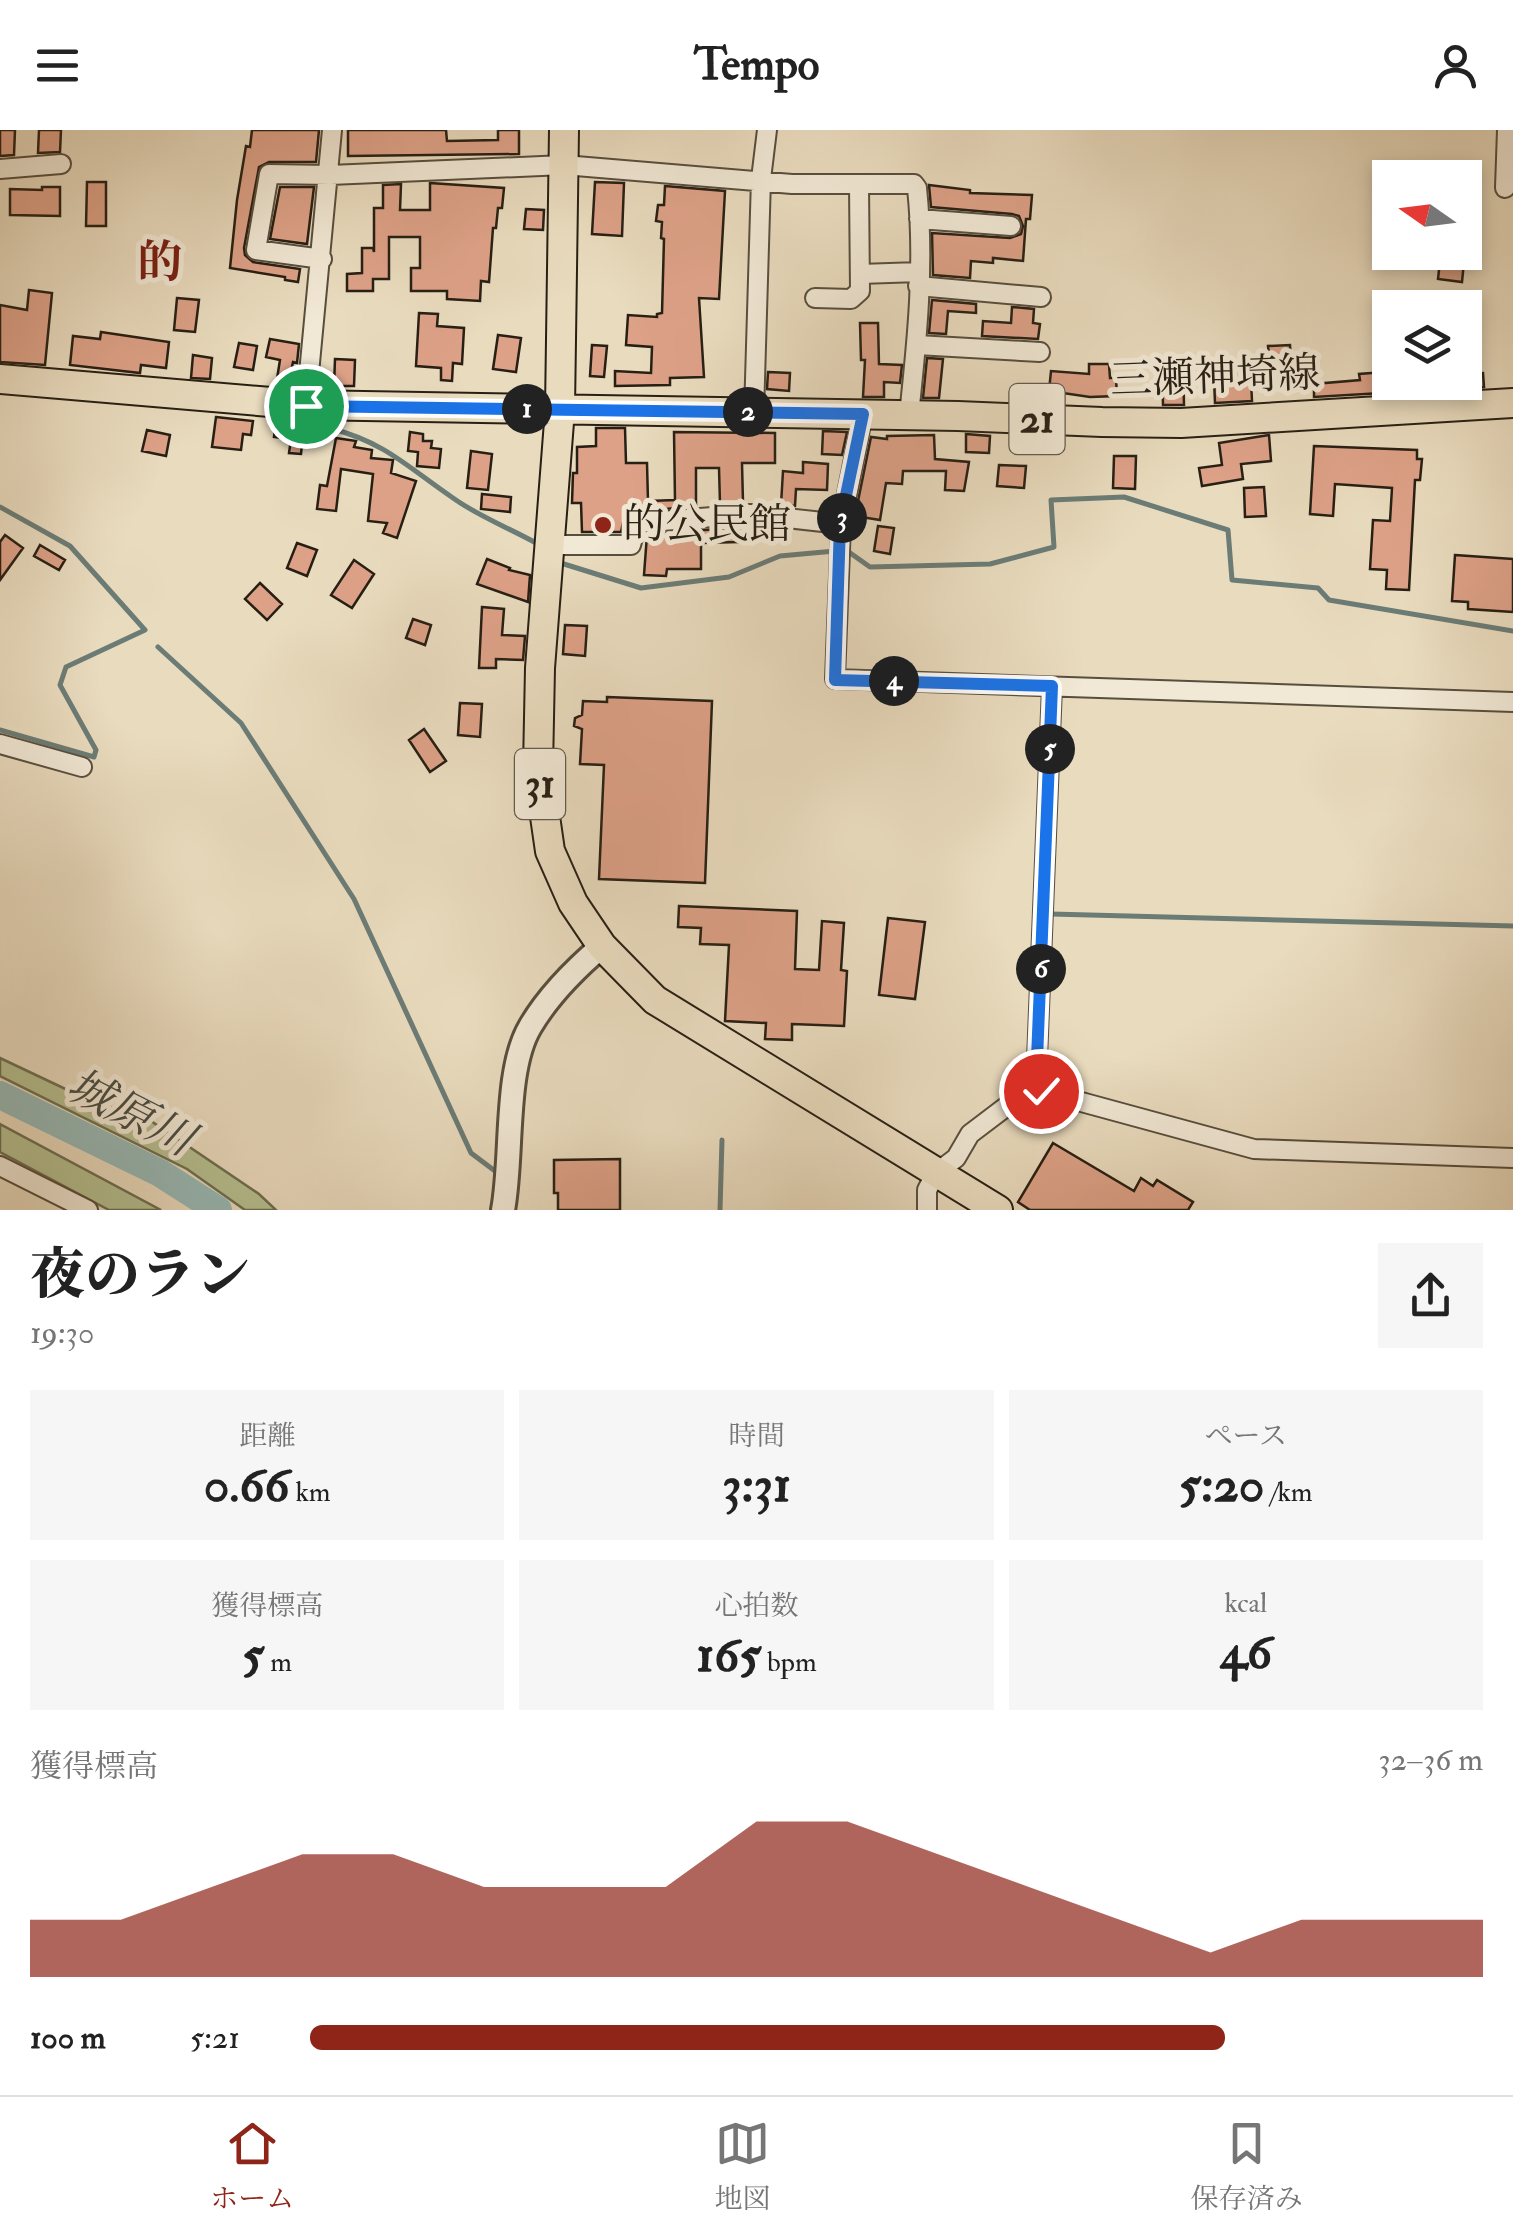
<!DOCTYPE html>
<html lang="ja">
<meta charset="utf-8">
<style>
body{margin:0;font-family:"IM FELL Double Pica","Noto Serif JP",serif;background:#f6f6f6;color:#222;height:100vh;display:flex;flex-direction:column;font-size:38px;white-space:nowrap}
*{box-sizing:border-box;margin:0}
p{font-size:32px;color:#767676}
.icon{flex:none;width:55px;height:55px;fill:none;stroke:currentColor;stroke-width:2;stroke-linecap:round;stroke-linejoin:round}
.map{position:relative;height:1080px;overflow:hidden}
.drawer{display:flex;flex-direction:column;background:#fff;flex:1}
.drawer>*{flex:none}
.needle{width:65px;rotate:284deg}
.controls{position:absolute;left:1372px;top:30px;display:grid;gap:20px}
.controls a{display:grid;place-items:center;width:110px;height:110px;border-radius:0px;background:#fff;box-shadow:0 5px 15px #0003;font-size:50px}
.pin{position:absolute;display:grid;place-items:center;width:85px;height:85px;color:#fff;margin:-42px;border:5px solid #fff;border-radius:50%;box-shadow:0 2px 10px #0007}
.km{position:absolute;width:50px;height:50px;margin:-25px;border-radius:50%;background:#222;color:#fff;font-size:28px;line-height:50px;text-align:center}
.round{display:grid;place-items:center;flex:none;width:105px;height:105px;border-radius:0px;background:#f6f6f6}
.head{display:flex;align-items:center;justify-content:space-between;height:170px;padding:0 30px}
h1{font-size:55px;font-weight:800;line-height:75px}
.figures{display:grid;grid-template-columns:repeat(3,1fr);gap:15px;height:170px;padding:10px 30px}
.figures div{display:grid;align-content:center;border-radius:0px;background:#f6f6f6;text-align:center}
.figures b{font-size:50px;font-weight:800}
.figures small{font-size:28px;font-weight:400}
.figures p{font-size:28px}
.chart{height:280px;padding:20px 30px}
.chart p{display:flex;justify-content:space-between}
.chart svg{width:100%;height:180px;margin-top:10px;fill:#8f2418;opacity:.7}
ul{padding:0 30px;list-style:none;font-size:32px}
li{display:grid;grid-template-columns:160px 120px 1fr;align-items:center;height:75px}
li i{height:25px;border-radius:12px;background:#8f2418}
header{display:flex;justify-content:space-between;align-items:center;height:130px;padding:0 30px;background:#fff;font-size:45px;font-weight:800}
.menu{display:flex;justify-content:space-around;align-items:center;height:140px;border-top:2px solid #e0e0e0;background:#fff;font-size:28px;color:#767676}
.menu a{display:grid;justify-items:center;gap:5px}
.menu .current{color:#8f2418}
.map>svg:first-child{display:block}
.green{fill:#b6c092;stroke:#6e7053;stroke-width:2.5}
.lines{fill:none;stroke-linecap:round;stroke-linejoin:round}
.stream{stroke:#6b7c76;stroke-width:5}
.river{stroke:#98bab7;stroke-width:28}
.building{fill:#dda187;stroke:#271f14;stroke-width:2.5}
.minor-casing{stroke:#584e3e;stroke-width:22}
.tertiary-casing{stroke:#584e3e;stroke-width:28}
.primary-casing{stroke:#271f14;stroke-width:32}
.minor{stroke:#f1e8d5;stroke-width:18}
.tertiary{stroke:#f1e8d5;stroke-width:22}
.primary{stroke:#e9dbbe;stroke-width:28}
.route-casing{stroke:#fff;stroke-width:20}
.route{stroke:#1a73e8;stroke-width:12}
.poi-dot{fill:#8f2418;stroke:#f1e8d5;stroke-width:4}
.labels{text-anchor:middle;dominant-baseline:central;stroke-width:10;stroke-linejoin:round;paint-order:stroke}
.shield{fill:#f1e8d5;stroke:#645b4e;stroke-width:2.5}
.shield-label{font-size:40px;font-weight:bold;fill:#271f14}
.street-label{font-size:42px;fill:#271f14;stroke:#f1e8d5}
.poi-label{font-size:42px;fill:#271f14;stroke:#f1e8d5;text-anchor:start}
.neighbourhood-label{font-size:45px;font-weight:bold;fill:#7a1f14;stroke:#f1e8d5}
.water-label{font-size:45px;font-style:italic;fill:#494e45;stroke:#f1e8d5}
</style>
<header><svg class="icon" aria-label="menu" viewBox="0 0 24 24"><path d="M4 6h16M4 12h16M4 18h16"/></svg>Tempo<svg class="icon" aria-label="person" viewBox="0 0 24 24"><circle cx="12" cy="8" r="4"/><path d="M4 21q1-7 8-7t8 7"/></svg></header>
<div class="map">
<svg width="1513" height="1080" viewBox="0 0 1513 1080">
<rect width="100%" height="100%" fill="#e9dbbe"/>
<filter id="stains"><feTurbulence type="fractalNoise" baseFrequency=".002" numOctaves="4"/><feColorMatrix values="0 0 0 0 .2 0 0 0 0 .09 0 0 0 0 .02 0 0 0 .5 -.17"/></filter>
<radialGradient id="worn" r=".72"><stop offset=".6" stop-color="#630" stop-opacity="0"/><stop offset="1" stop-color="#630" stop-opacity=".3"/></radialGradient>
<path class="green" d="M 0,928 L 95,973 L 145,987 L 259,1064 L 276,1080 L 245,1080 L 187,1039 L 0,946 Z
M 0,994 L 161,1080 L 109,1080 L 0,1022 Z"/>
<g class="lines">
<path class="stream" d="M 333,299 C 386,313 410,339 453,368 C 478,386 509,398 536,413
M 0,377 L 70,416 L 145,500 L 66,537 L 60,555 L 96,620 L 94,627 L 0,600
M 564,434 L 641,458 L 729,447 L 780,426 L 846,420 L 870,437 L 990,434 L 1054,417 L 1051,370 L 1124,367 L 1228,400 L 1232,450 L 1318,458 L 1329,470 L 1513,501
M 158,517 L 241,593 L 354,769 L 471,1023 L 495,1041
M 1051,784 L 1513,796
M 720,1080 L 722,1010"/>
<path class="river" d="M 0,965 L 160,1043 L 218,1080"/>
</g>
<path class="building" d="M 0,0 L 15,0 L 14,25 L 0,26 Z
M 39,0 L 61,0 L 60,22 L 38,23 Z
M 252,0 L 319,0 L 316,32 L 269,32 L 259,37 L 244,118 L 245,125 L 253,132 L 300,139 L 298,152 L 285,150 L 285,147 L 230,138 L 237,70 L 246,16 L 250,17 Z
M 348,0 L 446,0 L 447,11 L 498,10 L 498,0 L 519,0 L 519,24 L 348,26 Z
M 87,52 L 106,52 L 106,96 L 86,96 Z
M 595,52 L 624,53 L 622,106 L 592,104 Z
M 430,53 L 504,58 L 502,78 L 498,78 L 496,98 L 493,98 L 489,152 L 481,151 L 480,171 L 447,169 L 447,161 L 411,161 L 411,138 L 420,138 L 420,107 L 389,107 L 389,149 L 373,149 L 373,161 L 347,161 L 347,144 L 362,143 L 362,118 L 373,118 L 374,122 L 374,78 L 383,78 L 383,55 L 401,54 L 400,80 L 430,80 Z
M 929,55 L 970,60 L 970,63 L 1032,65 L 1030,89 L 1026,89 L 1023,131 L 993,128 L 993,133 L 971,131 L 970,148 L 933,145 L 932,103 L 1010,108 L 1021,104 L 1023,96 L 1019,86 L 1012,84 L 931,77 Z
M 665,56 L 725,61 L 719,169 L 699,168 L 704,247 L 670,248 L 670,255 L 615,256 L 615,241 L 651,243 L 652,217 L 626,215 L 628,185 L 657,187 L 657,184 L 662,183 L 664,109 L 661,108 L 662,92 L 656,91 L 658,75 L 664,75 Z
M 42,57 L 60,57 L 60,86 L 10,85 L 10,59 L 42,60 Z
M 280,57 L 314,57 L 307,114 L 270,109 Z
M 526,79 L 544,80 L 543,100 L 524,99 Z
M 1441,122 L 1465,122 L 1462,152 L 1438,149 Z
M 29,160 L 52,163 L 45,235 L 0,232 L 0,175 L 27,180 Z
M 177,168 L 199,170 L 195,202 L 174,200 Z
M 932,170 L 976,174 L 976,183 L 948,181 L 946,204 L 929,203 Z
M 1012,177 L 1034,179 L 1033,193 L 1040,194 L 1038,209 L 982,206 L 983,191 L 1011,193 Z
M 419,183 L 438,184 L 437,196 L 464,198 L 462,234 L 453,233 L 452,251 L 441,250 L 441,238 L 416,236 Z
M 860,193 L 878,193 L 879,234 L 902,235 L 900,253 L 884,252 L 884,267 L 863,267 L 865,230 L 861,230 Z
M 101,202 L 169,212 L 166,238 L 141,235 L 140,243 L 70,235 L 73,206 L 100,209 Z
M 498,205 L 521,208 L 516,242 L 493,239 Z
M 270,209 L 299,214 L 297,233 L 293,232 L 288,256 L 276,255 L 280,230 L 266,227 Z
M 239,213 L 257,216 L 253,240 L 234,237 Z
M 592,215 L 607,216 L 604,247 L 590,246 Z
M 1290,215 L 1292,248 L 1251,250 L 1252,271 L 1215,273 L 1214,249 L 1229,249 L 1229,237 L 1270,235 L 1268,216 Z
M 193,225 L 212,228 L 210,249 L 191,248 Z
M 927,228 L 943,229 L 939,268 L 923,268 Z
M 335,229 L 355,230 L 354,256 L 334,256 Z
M 1183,233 L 1184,275 L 1163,275 L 1162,234 Z
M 1089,234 L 1109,234 L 1110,248 L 1116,248 L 1117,266 L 1090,267 L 1049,261 L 1051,241 L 1089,244 Z
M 768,242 L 790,243 L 789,261 L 767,259 Z
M 1384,242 L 1385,252 L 1465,252 L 1465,244 L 1483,243 L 1484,257 L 1314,267 L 1314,254 L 1360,250 L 1359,244 Z
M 216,287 L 253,291 L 251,305 L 243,304 L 241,320 L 212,317 Z
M 276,292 L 304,296 L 301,324 L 289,323 L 291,309 L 274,307 Z
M 596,298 L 625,298 L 626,333 L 647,333 L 648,371 L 675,370 L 674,302 L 775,303 L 775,333 L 742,333 L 743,372 L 720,374 L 719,338 L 696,338 L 696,376 L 625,383 L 621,402 L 582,402 L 581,373 L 572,373 L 573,343 L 577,343 L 577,317 L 596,316 Z
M 147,300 L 170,305 L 166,326 L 142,321 Z
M 823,301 L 847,302 L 842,325 L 822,324 Z
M 410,302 L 423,304 L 423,311 L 432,311 L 431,318 L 441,319 L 439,338 L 417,336 L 418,322 L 408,321 Z
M 966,304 L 990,306 L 989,323 L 966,322 Z
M 934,305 L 935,329 L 969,332 L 964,361 L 945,360 L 946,341 L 903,341 L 902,354 L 886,353 L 880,390 L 855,386 L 871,307 L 887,309 L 887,306 Z
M 1269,305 L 1271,331 L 1241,334 L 1243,349 L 1202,356 L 1199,338 L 1222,335 L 1219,313 Z
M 336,308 L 356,311 L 354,317 L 372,320 L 371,328 L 393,330 L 391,343 L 416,351 L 397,408 L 383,403 L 387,393 L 368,391 L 373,344 L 341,339 L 336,381 L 317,379 L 320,355 L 327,356 Z
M 1314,316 L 1417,320 L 1417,329 L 1422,329 L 1420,350 L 1415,350 L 1409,460 L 1386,459 L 1387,440 L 1370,439 L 1373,390 L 1390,391 L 1392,358 L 1335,354 L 1333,386 L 1310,384 Z
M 471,321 L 492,324 L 488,360 L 467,358 Z
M 1114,326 L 1136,326 L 1135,359 L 1113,358 Z
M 803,332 L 828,334 L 827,360 L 796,359 L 795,376 L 781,375 L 783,341 L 803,343 Z
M 999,335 L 1026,336 L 1024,358 L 997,356 Z
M 1264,357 L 1266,386 L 1245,387 L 1244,358 Z
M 482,364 L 511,367 L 510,382 L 481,379 Z
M 878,396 L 894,398 L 890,424 L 874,421 Z
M 739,397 L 739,412 L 701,413 L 701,439 L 667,439 L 666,446 L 644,445 L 647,405 Z
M 5,405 L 23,418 L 0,450 L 0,412 Z
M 297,413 L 317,420 L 307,446 L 287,438 Z
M 40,415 L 65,430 L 59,440 L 34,426 Z
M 1455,425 L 1513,429 L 1513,482 L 1468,479 L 1468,472 L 1452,471 Z
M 487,429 L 510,438 L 509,440 L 530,445 L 528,472 L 477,454 Z
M 354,430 L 374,444 L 352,478 L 331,465 Z
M 260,453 L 282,474 L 267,490 L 245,469 Z
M 482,477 L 504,479 L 502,505 L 525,506 L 523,530 L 496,529 L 496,538 L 479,538 Z
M 413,489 L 431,495 L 425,515 L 406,508 Z
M 565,495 L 587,496 L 585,526 L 563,524 Z
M 607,567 L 712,571 L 705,753 L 599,749 L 604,635 L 580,634 L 582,599 L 574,596 L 575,588 L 582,585 L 583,571 L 607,572 Z
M 460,573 L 482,574 L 480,607 L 458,605 Z
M 424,599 L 446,631 L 430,642 L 409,610 Z
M 679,776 L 797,781 L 795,839 L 819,840 L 822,791 L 844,793 L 841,840 L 847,841 L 844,896 L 792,894 L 792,910 L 765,909 L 766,893 L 725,891 L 729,815 L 700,814 L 701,798 L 678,797 Z
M 888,788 L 925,792 L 915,869 L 879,865 Z
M 1053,1013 L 1134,1061 L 1141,1048 L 1153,1056 L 1157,1050 L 1193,1072 L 1188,1080 L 1030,1080 L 1018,1072 Z
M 620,1029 L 620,1080 L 558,1080 L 558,1063 L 554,1063 L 554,1030 Z"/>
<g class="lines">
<g class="minor-casing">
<path id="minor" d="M 0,39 L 61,34
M 1505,58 L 1507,0
M 919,89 L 1011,96
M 322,129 L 256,120 L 269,44 L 330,45 L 564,35 L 792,54 L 914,54 L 917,58 C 925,133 917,211 909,285
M 860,144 L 919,142
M 918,156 L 1041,167
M 815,168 L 851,169 L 860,161 L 859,55
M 917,215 L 1040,222
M 306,275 L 332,0
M 754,283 L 761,49 L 767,0
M 863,284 L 841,394 L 835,549 L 1513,572
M 552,415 L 631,415 L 637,393 L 750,384 L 841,394
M 0,614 L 82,637
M 1036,954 L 1041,961 L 1254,1019 L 1513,1028
M 1036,954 L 1052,557
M 0,1036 L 88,1080
M 927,1080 L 927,1060 L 936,1043 L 956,1028 L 970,1004 L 1036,954"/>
</g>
<g class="tertiary-casing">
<path id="tertiary" d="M 503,1080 C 513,1028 504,941 530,897 C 548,866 575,839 602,816"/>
</g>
<g class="primary-casing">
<path id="primary" d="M 564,0 L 560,279 L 540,538 L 538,638 L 550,721 L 573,773 L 602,816 L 655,870 L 998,1080
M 0,249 L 306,275 L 958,286 L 1102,292 L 1181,293 L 1513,273"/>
</g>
<use href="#minor" class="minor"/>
<use href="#tertiary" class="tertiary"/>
<use href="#primary" class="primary"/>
</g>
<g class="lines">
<g class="route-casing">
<path id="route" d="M 306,276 L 863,284 L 840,394 L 835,550 L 1052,556 L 1036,954 L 1041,961"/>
</g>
<use href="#route" class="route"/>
</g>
<circle class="poi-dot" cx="603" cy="395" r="10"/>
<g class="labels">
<g class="shield">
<rect x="1009.5" y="254" width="55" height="70" rx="8"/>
<rect x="515" y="619" width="50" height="70" rx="8"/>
</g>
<g class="shield-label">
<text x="1037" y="289">21</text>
<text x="540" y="654">31</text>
</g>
<g class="street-label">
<text transform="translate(1215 247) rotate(-2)">三瀬神埼線</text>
</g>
<g class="poi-label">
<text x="623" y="395">的公民館</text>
</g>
<g class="neighbourhood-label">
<text x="160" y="133">的</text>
</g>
<g class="water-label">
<text transform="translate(130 983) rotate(27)">城原川</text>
</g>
</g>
<rect width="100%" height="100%" filter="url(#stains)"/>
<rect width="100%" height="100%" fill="url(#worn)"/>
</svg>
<div class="controls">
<a><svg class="needle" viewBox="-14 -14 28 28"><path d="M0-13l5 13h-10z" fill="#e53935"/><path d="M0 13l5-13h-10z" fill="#767676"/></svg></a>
<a><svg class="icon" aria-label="layers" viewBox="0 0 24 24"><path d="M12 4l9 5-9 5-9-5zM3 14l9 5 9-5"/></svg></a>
</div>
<div class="pin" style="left:306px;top:276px;background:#1e9e55"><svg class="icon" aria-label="arrive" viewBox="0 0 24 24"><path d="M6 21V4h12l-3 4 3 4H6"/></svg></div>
<div class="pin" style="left:1041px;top:961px;background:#d93025"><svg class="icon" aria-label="check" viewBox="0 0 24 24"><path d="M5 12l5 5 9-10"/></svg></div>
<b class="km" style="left:527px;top:279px">1</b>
<b class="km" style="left:748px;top:282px">2</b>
<b class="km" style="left:842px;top:388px">3</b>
<b class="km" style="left:894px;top:551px">4</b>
<b class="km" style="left:1050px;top:619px">5</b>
<b class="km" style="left:1041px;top:839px">6</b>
</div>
<section class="drawer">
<div class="head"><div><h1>夜のラン</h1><p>19:30</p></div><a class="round"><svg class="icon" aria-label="share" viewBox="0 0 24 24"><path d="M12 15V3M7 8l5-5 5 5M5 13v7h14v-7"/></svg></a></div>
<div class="figures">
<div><p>距離</p><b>0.66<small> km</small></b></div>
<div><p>時間</p><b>3:31</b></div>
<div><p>ペース</p><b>5:20<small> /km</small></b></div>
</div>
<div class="figures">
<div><p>獲得標高</p><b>5<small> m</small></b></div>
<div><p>心拍数</p><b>165<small> bpm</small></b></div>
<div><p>kcal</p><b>46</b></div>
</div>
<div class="chart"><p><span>獲得標高</span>32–36 m</p>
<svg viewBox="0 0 160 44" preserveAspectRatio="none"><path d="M0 44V30L10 30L20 22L30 14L40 14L50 22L60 22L70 22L80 6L90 6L100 14L110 22L120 30L130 38L140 30L150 30L160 30V44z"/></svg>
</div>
<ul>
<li><b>100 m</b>5:21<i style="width:78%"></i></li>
</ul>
</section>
<nav class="menu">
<a class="current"><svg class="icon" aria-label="home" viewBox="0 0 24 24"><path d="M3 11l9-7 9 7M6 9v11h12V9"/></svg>ホーム</a>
<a><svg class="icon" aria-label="map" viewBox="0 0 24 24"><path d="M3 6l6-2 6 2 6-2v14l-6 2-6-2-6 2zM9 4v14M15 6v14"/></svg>地図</a>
<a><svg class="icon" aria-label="saved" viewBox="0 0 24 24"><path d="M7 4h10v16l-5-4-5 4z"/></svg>保存済み</a>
</nav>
